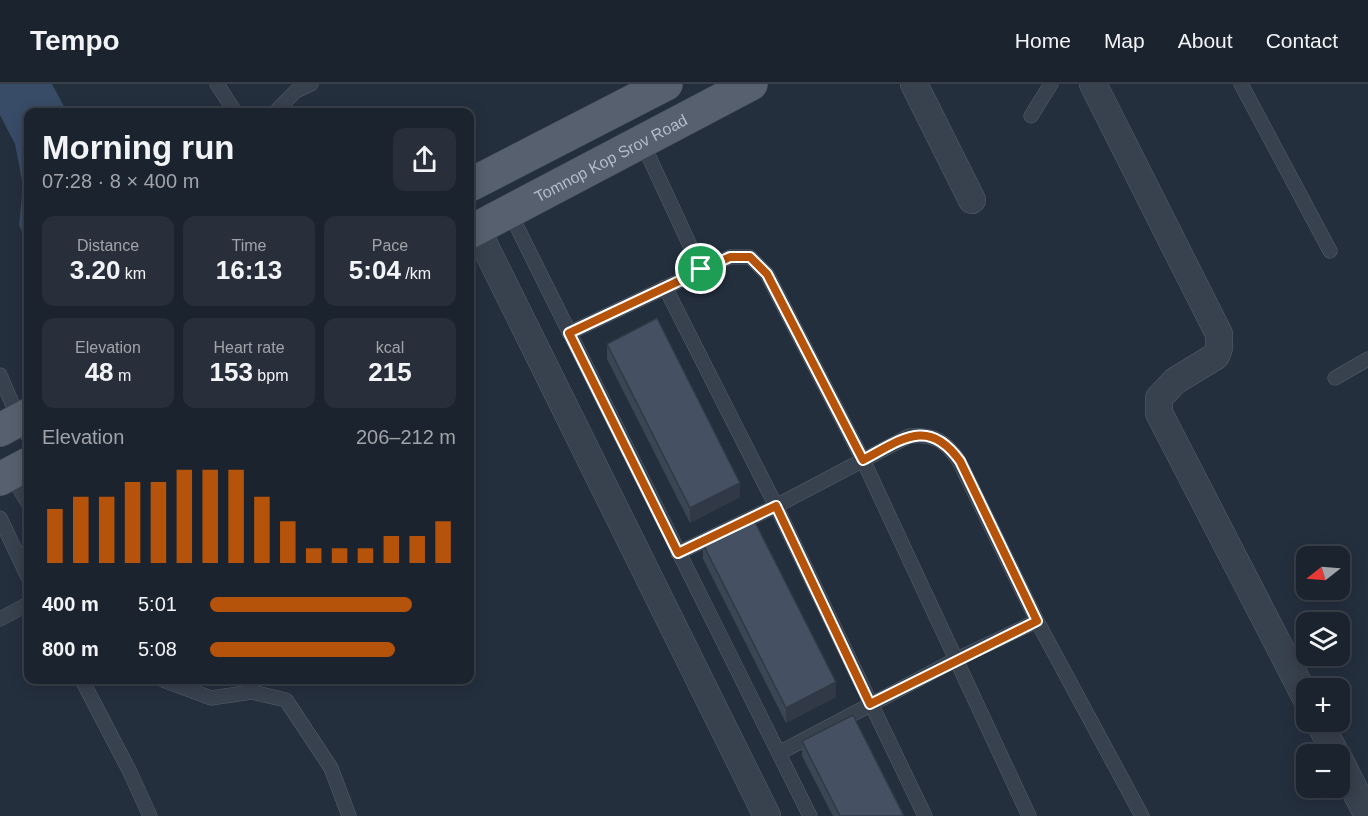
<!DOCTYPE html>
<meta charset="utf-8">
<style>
body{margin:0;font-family:Helvetica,sans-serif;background:#282f3a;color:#f1f3f6;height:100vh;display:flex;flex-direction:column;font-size:22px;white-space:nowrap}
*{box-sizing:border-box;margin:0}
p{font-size:20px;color:#a0a4aa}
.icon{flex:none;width:33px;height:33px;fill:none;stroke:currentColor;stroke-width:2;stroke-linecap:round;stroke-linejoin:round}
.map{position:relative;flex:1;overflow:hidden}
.sheet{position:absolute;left:24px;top:24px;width:450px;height:576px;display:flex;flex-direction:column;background:#1b232e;border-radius:12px;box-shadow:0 3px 15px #0003,0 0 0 2px #39404a}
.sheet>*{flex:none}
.needle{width:39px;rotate:253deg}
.fabs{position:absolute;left:1296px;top:462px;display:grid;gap:12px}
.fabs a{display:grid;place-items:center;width:54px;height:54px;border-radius:12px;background:#1b232e;box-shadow:0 3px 15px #0003,0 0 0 2px #39404a;font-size:30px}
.pin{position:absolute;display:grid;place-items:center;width:51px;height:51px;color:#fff;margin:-26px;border:3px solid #fff;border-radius:50%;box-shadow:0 2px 6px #0007}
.round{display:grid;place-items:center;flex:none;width:63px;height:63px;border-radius:12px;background:#282f3a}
.summary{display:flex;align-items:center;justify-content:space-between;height:102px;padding:0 18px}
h1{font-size:33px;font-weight:600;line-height:45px}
.stats{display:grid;grid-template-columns:repeat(3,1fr);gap:9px;height:102px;padding:6px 18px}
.stats div{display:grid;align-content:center;border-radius:12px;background:#282f3a;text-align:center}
.stats b{font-size:26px;font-weight:600}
.stats small{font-size:16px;font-weight:400}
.stats p{font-size:16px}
.chart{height:168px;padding:12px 18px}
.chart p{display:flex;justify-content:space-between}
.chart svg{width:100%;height:108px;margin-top:6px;stroke:#b45309;stroke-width:6}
ul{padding:0 18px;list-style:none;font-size:20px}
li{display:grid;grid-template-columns:96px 72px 1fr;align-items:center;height:45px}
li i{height:15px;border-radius:8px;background:#b45309}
header{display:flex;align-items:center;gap:36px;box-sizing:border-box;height:84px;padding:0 30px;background:#1b232e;border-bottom:2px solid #39404a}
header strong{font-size:28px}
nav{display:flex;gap:33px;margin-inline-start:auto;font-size:21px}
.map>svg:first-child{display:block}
.water{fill:#394c67}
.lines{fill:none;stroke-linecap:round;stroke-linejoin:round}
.service-casing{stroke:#565f6c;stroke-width:15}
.minor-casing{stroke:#565f6c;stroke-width:28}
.primary-casing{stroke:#414a57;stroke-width:34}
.service{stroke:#38414e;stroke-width:14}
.minor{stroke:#38414e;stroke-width:27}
.primary{stroke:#56606e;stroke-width:33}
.wall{fill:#3b4654}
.shaded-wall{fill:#303945}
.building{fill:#455162;stroke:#303945;stroke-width:1.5}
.route-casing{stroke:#fff;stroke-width:12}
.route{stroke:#b45309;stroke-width:8}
.labels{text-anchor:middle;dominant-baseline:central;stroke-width:4.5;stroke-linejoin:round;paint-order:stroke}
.street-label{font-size:16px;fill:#b4bcc9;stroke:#1d2633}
</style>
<header>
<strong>Tempo</strong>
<nav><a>Home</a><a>Map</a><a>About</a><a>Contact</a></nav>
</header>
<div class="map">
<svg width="1368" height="732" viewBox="0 0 1368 732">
<rect width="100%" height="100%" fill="#242f3e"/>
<path class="water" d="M 0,0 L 52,0 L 67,28 L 28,28 L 28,162 L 19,141 L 23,102 L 15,60 L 0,31 Z"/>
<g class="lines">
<g class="service-casing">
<path id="service" d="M 217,0 L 235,28
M 1241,0 L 1330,167
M 278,28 L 278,25 L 296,7 L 311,0
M 1031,32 L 1051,0
M 642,58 L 701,185
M 509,127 L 810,732
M 665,203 L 776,422 L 925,732
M 569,249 L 730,173 L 750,173 L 767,190 L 863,376 L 1029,732
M 0,291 L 19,336 L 28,352
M 1335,294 L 1368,275
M 10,389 L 28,419
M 0,434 L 28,493
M 678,469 L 776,422 L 909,352 C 934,350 945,356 959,377 L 1037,537 L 1142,732
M 0,535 L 28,520
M 82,596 L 130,688 L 150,732
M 163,596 L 211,614 L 252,608 L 286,616 L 331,684 L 349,732
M 779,669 L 955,576 L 1037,537"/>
</g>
<g class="minor-casing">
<path id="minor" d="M 914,0 L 972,116
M 1093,0 L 1219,250 L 1219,264 L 1216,272 L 1175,297 L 1159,314 L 1159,329 L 1306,614
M 476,144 L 767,732
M 1319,638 L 1336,670
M 1340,677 L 1368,732"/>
</g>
<g class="primary-casing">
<g id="primary">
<path d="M 470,101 L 666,0"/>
<path id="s1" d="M 470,148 L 751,0"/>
<path d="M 0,346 L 28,331"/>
<path d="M 0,395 L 28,380"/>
</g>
</g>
<use href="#service" class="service"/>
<use href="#minor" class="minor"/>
<use href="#primary" class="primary"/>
</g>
<path class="wall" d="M 607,260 L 740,413 L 690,439 L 607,275 Z
M 703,460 L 836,613 L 786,639 L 703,475 Z
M 802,657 L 904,732 L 833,732 L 802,672 Z"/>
<path class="shaded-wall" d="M 740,399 L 740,413 L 690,439 L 690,424 Z
M 836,598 L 836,613 L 786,639 L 786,624 Z"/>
<path class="building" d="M 657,234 L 740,399 L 690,424 L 607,260 Z
M 753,434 L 836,598 L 786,624 L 703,460 Z
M 853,631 L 904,732 L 840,732 L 802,657 Z"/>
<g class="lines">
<g class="route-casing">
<path id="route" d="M 730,173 L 750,173 L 767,190 L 863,376 C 901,356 928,332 960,377 L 1037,537 L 870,620 L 776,422 L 678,469 L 569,249 Z"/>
</g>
<use href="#route" class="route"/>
</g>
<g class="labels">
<g class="street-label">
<text stroke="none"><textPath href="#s1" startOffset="159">Tomnop Kop Srov Road</textPath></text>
</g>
</g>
</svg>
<div class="fabs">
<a><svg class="needle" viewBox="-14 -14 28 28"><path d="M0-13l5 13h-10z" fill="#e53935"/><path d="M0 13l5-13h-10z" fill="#a0a4aa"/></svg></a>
<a><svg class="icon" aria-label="layers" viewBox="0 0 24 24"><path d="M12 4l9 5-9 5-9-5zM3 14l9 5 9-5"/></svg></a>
<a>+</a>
<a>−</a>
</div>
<div class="pin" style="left:701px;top:185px;background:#1e9e55"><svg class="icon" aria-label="arrive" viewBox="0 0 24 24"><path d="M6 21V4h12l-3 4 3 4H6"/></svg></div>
<section class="sheet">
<div class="summary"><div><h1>Morning run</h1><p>07:28 · 8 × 400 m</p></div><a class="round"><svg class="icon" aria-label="share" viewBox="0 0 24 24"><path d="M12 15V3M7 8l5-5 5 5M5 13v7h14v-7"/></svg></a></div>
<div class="stats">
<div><p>Distance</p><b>3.20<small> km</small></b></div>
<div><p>Time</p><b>16:13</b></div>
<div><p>Pace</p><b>5:04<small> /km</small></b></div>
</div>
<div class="stats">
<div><p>Elevation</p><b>48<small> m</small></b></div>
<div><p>Heart rate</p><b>153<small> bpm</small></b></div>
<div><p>kcal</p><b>215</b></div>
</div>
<div class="chart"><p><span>Elevation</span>206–212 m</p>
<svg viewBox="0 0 160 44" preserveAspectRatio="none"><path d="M5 44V22M15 44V17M25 44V17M35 44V11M45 44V11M55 44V6M65 44V6M75 44V6M85 44V17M95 44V27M105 44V38M115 44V38M125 44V38M135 44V33M145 44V33M155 44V27"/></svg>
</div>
<ul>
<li><b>400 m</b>5:01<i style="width:82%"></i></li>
<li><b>800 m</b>5:08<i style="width:75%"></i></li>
</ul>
</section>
</div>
